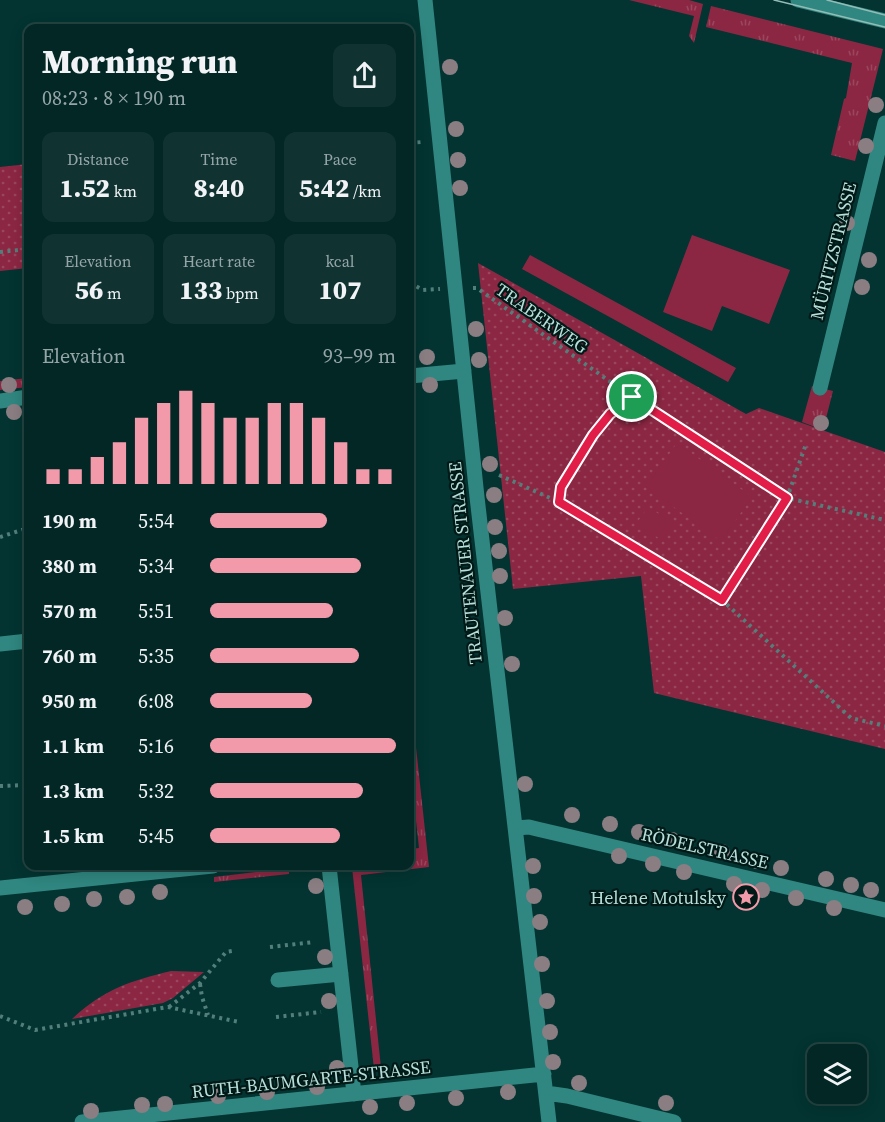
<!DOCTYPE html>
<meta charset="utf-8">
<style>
body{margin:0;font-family:"Source Serif 4",serif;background:#103332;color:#f1f3f6;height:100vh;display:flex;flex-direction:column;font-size:22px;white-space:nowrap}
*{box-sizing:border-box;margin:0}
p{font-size:20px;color:#96a5a7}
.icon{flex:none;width:33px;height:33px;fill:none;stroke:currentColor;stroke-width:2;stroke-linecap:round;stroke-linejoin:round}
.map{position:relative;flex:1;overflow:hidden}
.side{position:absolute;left:24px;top:24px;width:390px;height:846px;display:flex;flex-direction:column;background:#022725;border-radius:12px;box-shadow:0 3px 15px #0003,0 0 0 2px #234442}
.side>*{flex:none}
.tools{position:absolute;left:807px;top:1044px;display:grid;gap:12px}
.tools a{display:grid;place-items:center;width:60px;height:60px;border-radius:12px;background:#022725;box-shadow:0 3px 15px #0003,0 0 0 2px #234442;font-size:30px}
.pin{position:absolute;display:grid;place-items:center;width:51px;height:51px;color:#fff;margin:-26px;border:3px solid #fff;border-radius:50%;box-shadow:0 2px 6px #0007}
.round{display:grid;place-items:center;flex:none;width:63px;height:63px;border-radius:12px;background:#103332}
.headline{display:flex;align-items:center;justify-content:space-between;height:102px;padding:0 18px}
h1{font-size:33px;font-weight:800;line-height:45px}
.metrics{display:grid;grid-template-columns:repeat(3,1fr);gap:9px;height:102px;padding:6px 18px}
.metrics div{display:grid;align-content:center;border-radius:12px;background:#103332;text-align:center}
.metrics b{font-size:26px;font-weight:800}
.metrics small{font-size:16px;font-weight:400}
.metrics p{font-size:16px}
.chart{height:168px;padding:12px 18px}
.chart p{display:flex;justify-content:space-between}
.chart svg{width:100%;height:108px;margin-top:6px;stroke:#f39aaa;stroke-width:6}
ul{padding:0 18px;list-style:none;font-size:20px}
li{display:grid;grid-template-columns:96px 72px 1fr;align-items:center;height:45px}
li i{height:15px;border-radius:8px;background:#f39aaa}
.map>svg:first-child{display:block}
.grass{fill:url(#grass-tufts)}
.park{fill:url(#park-dots)}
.pitch{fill:#8c2743}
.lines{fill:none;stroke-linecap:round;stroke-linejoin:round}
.path{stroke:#537f7b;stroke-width:4;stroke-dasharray:3 4.5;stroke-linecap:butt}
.minor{stroke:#308680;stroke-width:15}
.tram{stroke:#93bcb7;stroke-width:1.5}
.tree{fill:#8a7e82}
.route-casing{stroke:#fff;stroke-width:12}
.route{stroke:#e11d48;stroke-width:8}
.labels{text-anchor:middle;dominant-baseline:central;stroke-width:4.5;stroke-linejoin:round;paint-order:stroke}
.street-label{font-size:18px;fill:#b7ded9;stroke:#011a18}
.poi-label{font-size:18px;fill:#b7ded9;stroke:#011a18;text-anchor:end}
</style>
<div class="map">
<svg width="885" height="1122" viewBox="0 0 885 1122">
<defs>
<pattern id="grass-tufts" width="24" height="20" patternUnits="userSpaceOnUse" patternTransform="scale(1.5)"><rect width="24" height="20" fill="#8c2743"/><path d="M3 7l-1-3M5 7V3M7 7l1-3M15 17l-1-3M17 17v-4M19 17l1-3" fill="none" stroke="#9a465e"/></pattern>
<pattern id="park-dots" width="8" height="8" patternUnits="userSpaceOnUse" patternTransform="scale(1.5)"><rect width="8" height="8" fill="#8c2743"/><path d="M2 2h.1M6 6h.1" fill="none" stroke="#9a465e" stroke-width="1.8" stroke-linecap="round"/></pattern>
</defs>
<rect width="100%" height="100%" fill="#033431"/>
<path class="grass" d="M 629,0 L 689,0 L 703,4 L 694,43 L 689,36 L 694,16 Z
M 711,6 L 883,49 L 855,161 L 831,155 L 844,99 L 846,98 L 852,63 L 706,27 Z
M 28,378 L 28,387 L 0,390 L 0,381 Z
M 812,386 L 833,391 L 823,430 L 802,422 Z
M 414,729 L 429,867 L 361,875 L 381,1068 L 374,1069 L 352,867 L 410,866 L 410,849 L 419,848 L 410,766 L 410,730 Z
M 289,868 L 289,874 L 214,882 L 214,877 Z"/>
<path class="park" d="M 28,164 L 28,268 L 0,271 L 0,167 Z
M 478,263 L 746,414 L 759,408 L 885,452 L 885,749 L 654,693 L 641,576 L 513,589 Z
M 171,971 L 204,972 L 173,998 L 163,1003 L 72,1019 C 104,989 130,981 171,971 Z"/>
<path class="pitch" d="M 692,235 L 790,270 L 769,324 L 722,306 L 712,331 L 663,312 Z
M 530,255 L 736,368 L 728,382 L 522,269 Z
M 677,443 L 752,497 L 721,541 L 646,487 Z
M 648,507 L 673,523 L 662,540 L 636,524 Z"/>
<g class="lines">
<path class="path" d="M 410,143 L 422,142
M 0,252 L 28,249
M 410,283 L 423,290 L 440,289
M 473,288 L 477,288 L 632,397 L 787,498 L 885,520
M 499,475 L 559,502 L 722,600 L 851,718 L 885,726
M 559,502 L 561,487 L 593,435 L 610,414 L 632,397
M 0,537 L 28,528
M 722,600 L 787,498 L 806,444
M 0,786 L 28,785
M 270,947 L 314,942
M 200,984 L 202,997 L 208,1015
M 169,1007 L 200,983 L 226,952 L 232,951
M 0,1016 L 35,1030 L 168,1007 L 239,1022
M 276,1017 L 321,1012"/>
<path class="minor" d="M 425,0 L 477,497 L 549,1122
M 798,0 L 885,21
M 410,376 L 464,371
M 820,388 L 885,123
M 0,401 L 28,397
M 0,644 L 28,641
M 516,828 L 529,827 L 537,829 L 885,910
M 329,866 L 354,1094
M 0,888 L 213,866
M 278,980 L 341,974
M 546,1093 L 567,1096 L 674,1122
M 82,1122 L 544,1074"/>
<path class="tram" d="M 774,0 L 885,27
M 827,0 L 885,15"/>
</g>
<g class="tree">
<circle cx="450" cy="67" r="8"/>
<circle cx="876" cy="105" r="8"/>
<circle cx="456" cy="129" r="8"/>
<circle cx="866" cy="146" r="8"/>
<circle cx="458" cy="160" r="8"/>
<circle cx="460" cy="188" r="8"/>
<circle cx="847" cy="223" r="8"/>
<circle cx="869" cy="260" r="8"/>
<circle cx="862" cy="287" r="8"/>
<circle cx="476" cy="329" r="8"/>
<circle cx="427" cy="357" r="8"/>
<circle cx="479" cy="360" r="8"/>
<circle cx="9" cy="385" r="8"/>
<circle cx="430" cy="385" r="8"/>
<circle cx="14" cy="412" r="8"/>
<circle cx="821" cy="423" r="8"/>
<circle cx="490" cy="464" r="8"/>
<circle cx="494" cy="495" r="8"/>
<circle cx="495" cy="527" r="8"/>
<circle cx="499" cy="551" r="8"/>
<circle cx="500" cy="576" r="8"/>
<circle cx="505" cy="618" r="8"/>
<circle cx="512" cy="664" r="8"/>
<circle cx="525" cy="784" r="8"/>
<circle cx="572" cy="815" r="8"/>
<circle cx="610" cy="824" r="8"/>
<circle cx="639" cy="832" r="8"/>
<circle cx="672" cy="840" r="8"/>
<circle cx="722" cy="852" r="8"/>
<circle cx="619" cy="856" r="8"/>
<circle cx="757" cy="861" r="8"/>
<circle cx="653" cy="864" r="8"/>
<circle cx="533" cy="866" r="8"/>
<circle cx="781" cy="868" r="8"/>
<circle cx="684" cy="872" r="8"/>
<circle cx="826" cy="879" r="8"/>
<circle cx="734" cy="884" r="8"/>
<circle cx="851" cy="885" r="8"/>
<circle cx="316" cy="886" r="8"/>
<circle cx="762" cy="890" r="8"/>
<circle cx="871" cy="890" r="8"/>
<circle cx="160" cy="892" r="8"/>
<circle cx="534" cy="896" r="8"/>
<circle cx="127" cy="897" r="8"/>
<circle cx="796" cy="898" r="8"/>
<circle cx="94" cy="899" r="8"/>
<circle cx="62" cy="904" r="8"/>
<circle cx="25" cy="907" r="8"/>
<circle cx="834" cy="908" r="8"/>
<circle cx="540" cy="922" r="8"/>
<circle cx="325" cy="957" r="8"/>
<circle cx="542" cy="964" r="8"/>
<circle cx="329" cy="1001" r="8"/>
<circle cx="547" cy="1001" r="8"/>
<circle cx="550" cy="1032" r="8"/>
<circle cx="553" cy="1062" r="8"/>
<circle cx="337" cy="1068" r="8"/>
<circle cx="579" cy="1083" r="8"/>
<circle cx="317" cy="1087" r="8"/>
<circle cx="267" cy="1092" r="8"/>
<circle cx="508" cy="1092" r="8"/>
<circle cx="218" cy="1096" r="8"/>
<circle cx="456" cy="1098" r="8"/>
<circle cx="407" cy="1103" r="8"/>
<circle cx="666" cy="1103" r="8"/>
<circle cx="165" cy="1104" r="8"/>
<circle cx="142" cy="1105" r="8"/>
<circle cx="370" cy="1107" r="8"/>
<circle cx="91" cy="1111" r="8"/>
</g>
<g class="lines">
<g class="route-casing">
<path id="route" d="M 632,397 L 787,498 L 722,600 L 559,502 L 561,487 L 593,435 L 610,414 Z"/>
</g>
<use href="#route" class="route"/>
</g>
<defs>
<g id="sight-ring" transform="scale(1.35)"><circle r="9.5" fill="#011a18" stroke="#f39aaa" stroke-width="1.5"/><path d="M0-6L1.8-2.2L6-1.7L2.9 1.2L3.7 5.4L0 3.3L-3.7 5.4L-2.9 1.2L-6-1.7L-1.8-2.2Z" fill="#f39aaa"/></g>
</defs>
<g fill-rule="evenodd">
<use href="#sight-ring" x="746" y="897"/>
</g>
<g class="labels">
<g class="street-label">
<text transform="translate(833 251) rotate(-76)">MÜRITZSTRASSE</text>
<text transform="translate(542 318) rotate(35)">TRABERWEG</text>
<text transform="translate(465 563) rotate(-96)">TRAUTENAUER STRASSE</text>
<text transform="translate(705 848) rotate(13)">RÖDELSTRASSE</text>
<text transform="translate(311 1079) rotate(-6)">RUTH-BAUMGARTE-STRASSE</text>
</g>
<g class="poi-label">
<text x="726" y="897">Helene Motulsky</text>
</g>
</g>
</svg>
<div class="tools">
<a><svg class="icon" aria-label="layers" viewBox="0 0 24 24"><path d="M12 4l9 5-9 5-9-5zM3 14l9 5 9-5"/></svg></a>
</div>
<div class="pin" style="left:632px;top:397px;background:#1e9e55"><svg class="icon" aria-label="arrive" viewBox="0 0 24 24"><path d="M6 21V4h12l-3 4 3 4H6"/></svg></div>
<section class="side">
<div class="headline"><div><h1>Morning run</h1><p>08:23 · 8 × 190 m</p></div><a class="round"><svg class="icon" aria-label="share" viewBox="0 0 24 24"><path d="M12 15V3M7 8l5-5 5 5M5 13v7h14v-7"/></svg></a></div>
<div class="metrics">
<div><p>Distance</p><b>1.52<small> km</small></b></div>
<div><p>Time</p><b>8:40</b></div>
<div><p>Pace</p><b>5:42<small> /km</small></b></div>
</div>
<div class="metrics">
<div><p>Elevation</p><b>56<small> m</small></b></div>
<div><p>Heart rate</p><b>133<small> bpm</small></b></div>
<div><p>kcal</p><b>107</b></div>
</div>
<div class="chart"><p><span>Elevation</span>93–99 m</p>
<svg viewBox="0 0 160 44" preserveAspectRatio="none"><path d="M5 44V38M15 44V38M25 44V33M35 44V27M45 44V17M55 44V11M65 44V6M75 44V11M85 44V17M95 44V17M105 44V11M115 44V11M125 44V17M135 44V27M145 44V38M155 44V38"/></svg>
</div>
<ul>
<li><b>190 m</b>5:54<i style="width:63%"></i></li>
<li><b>380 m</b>5:34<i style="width:81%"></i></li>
<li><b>570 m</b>5:51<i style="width:66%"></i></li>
<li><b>760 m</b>5:35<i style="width:80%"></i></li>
<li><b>950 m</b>6:08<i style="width:55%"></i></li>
<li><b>1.1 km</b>5:16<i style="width:100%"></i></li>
<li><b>1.3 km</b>5:32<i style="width:82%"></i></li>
<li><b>1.5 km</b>5:45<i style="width:70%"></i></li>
</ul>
</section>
</div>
